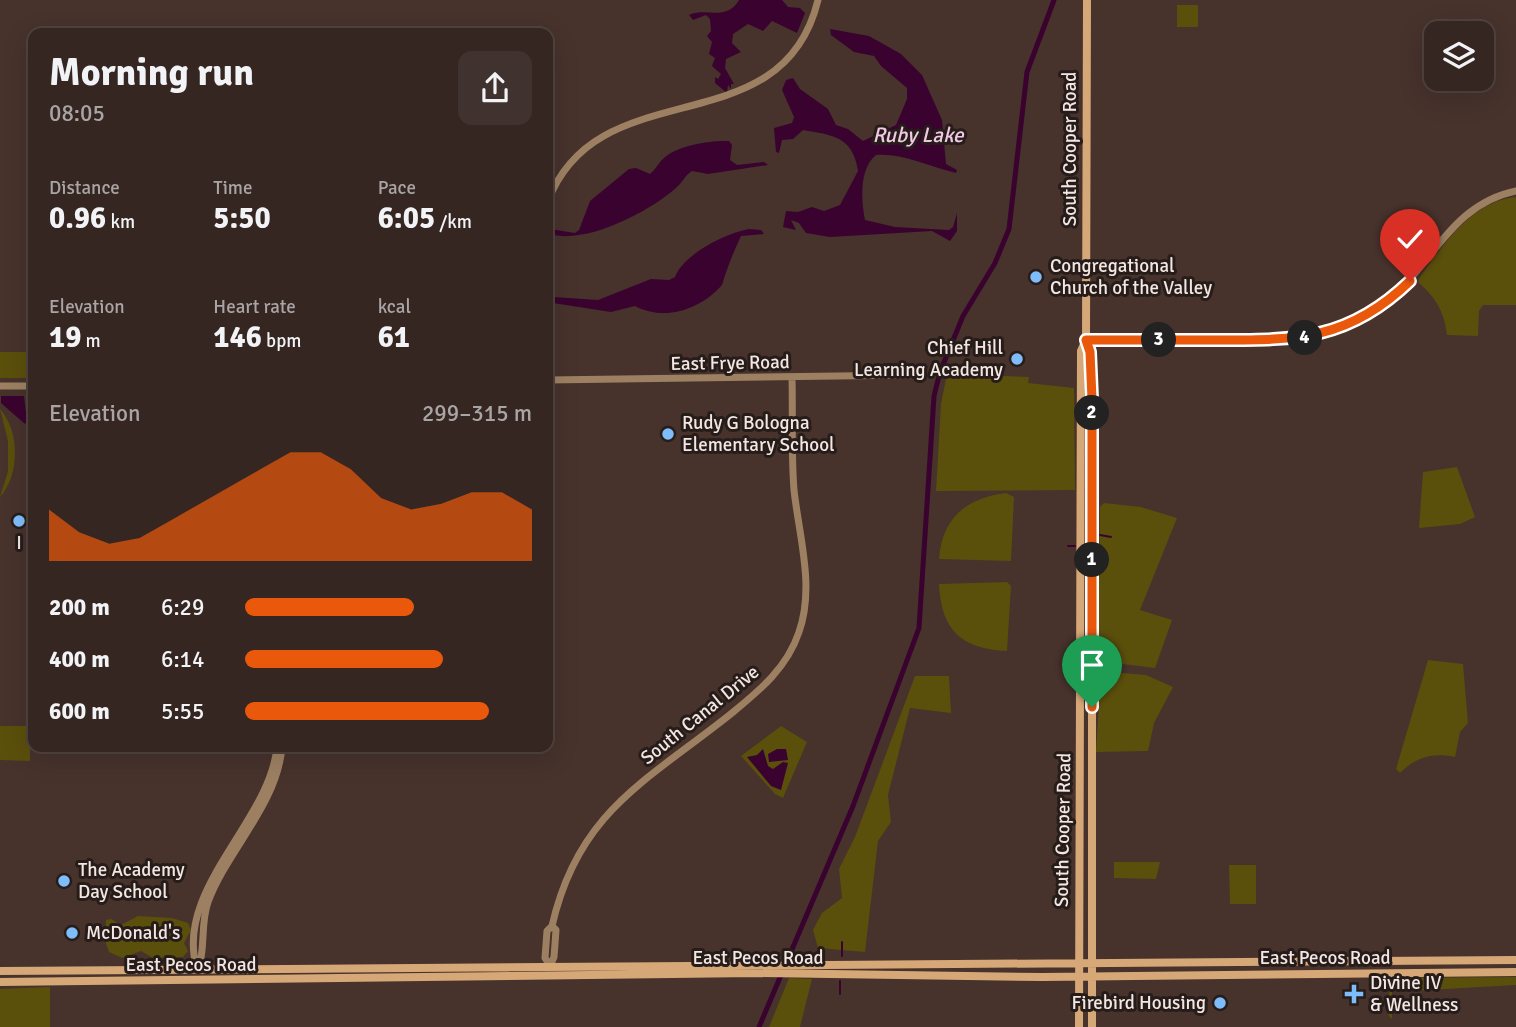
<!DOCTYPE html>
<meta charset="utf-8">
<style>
body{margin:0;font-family:Signika,sans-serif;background:#40322e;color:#f1f3f6;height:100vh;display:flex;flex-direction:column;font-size:26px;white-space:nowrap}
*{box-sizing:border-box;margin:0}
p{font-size:23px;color:#aaa5a5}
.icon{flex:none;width:38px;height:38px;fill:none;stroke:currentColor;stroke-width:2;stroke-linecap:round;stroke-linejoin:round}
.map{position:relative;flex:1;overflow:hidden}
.drawer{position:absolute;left:28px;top:28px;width:525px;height:724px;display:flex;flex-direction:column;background:#352621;border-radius:14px;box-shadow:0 7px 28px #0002,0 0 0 2px #4f433f}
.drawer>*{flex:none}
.fabs{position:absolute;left:1424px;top:21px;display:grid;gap:14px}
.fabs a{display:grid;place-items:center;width:70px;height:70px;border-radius:14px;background:#352621;box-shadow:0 7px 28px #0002,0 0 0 2px #4f433f;font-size:35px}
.pin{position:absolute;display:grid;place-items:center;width:60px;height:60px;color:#fff;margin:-72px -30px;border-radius:50% 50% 50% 0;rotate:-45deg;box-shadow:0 0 7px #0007}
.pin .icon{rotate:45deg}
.km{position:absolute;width:35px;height:35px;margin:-18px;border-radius:50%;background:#222;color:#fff;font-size:19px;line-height:35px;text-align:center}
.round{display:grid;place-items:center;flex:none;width:74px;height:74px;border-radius:14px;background:#40322e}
.summary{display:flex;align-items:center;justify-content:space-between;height:119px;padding:0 21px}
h1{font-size:38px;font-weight:800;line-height:52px}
.metrics{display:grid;grid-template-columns:repeat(3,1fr);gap:10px;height:119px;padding:7px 21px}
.metrics div{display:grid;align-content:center}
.metrics b{font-size:30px;font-weight:800}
.metrics small{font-size:19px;font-weight:400}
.metrics p{font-size:19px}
.chart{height:196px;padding:14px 21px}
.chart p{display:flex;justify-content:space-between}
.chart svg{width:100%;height:126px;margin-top:7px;fill:#ea580c;opacity:.7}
ul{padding:0 21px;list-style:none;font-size:23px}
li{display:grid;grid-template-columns:112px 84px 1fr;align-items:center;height:52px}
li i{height:18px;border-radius:9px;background:#ea580c}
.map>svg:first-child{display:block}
.green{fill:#5b4f0c}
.water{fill:#3a032f}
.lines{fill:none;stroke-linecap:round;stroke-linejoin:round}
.stream{stroke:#3a032f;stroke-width:2}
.canal{stroke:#3a032f;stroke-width:5}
.tertiary{stroke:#9d8062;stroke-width:7}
.secondary{stroke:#d6a877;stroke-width:8}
.route-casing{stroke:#fff;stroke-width:14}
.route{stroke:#ea580c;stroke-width:9}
.poi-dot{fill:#7fbdfa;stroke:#261d1a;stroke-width:2.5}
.labels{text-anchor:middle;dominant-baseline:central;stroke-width:6;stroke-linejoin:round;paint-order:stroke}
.street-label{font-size:19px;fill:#f4e6e2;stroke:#261d1a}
.poi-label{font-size:19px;fill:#f4e6e2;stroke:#261d1a;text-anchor:start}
.water-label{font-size:21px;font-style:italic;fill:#f3c8e5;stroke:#261d1a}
</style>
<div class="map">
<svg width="1516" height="1027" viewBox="0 0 1516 1027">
<rect width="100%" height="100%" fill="#47322c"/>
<path class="green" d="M 1177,5 L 1198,5 L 1198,27 L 1177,27 Z
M 1516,197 L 1516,305 L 1483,305 L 1479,311 L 1478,336 L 1447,335 C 1444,311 1436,298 1418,282 L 1420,277 C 1444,244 1472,201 1516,197 Z
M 0,352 L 33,352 L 33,378 L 0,378 Z
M 947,374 L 1029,377 L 1028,383 L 1074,388 L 1075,490 L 936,491 L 941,404 Z
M 0,409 C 20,431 20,475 0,497 L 8,471 L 8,441 Z
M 1457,467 L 1475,517 L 1460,524 L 1419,528 L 1423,472 Z
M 1006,493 L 1014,497 L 1011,561 L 939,559 C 942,518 966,498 1006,493 Z
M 1104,503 L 1141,507 L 1177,518 L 1140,610 L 1172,620 L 1155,668 L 1098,661 L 1100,507 Z
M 1007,582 L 1011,586 L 1007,651 C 962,649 941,631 939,584 Z
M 1428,660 L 1463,664 L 1468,723 L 1460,732 L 1455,757 C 1433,752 1416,757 1400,773 L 1396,769 Z
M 1111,672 L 1146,675 L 1173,687 L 1154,723 L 1148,751 L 1096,752 L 1101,674 Z
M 915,676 L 949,676 L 951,713 L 910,708 L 888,795 L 891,822 L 878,841 L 865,952 L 818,948 L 813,930 L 822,913 L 842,898 L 839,869 L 855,837 Z
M 0,726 L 30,726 L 30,761 L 0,760 Z
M 781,726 L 807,742 L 783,798 L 775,794 L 741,756 Z
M 1114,862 L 1160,862 L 1156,879 L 1114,878 Z
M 1229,865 L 1256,865 L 1256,904 L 1230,904 Z
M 138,916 L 172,918 L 188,923 L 191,930 L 184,943 L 188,951 L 183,957 L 153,958 L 141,951 L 122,958 L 109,952 L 105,941 L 106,920 L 111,919 L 121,925 Z
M 1516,977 L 1516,985 L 1392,992 L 1392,1019 L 1389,1016 L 1389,982 L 1394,978 Z
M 789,978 L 812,979 L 800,1027 L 769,1027 Z
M 50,987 L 50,1027 L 0,1027 L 0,989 Z"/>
<path class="water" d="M 739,0 L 782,0 L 788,7 L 800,8 L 805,13 L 797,33 L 772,21 L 763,31 L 748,24 L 733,34 L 732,43 L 741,52 L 726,59 L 725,68 L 734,84 L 731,84 L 731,89 L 728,85 L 727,93 L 715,83 L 715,77 L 718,79 L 721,74 L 712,66 L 715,58 L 709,54 L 712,42 L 707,36 L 711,31 L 710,19 L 706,15 L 693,20 L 689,15 C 707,7 726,22 739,0 Z
M 830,29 L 869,36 L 901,54 L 922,75 L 942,120 L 946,164 L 957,170 L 956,173 C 930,167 903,153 876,155 C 859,169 861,200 865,220 L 895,227 L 949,230 L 953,227 L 957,213 L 957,231 L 950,241 L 932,231 L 830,237 L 806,233 L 799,223 L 791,220 L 796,230 L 783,227 L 786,211 L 798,212 L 812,207 L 824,211 L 840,205 L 858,171 C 853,136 832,135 803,130 L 793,139 L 782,140 L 779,153 L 776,152 L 774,128 L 792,123 L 794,117 L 782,90 L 786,80 L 793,78 L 800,89 L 828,109 L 836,125 L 848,129 L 863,141 L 896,125 L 907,99 L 907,88 L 881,66 L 874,56 L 854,52 L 831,35 Z
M 729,141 L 732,145 L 730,160 L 737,165 L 764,162 L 768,165 L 708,174 L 692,171 C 685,175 683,182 677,187 C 651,211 586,245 550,234 L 550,229 L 575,233 L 579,230 L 590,201 L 629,169 L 636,168 L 650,174 C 656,169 659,162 665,157 C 679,145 711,140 729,141 Z
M 749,229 L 761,230 L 764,234 L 741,236 C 733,253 727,268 722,285 C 701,309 665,322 635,306 L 611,312 L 553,303 L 551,300 L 554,297 L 598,300 L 651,279 L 669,280 L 675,277 C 683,255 725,233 749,229 Z
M 1,396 L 24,396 L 27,421 L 25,424 L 1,403 Z
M 763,749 L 768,766 L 773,769 L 783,762 L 788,763 L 781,790 L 771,786 L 747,757 L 757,755 Z
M 777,749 L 786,749 L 788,760 L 769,762 L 768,754 Z"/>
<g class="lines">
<path class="stream" d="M 1100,535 L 1111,537
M 1068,546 L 1075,546
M 842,942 L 842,956
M 840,994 L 840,981"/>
<path class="canal" d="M 759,1027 L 853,806 L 919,628 L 934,396 L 940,372 L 963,316 L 995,263 L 1009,229 L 1027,72 L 1054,0"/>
<path class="tertiary" d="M 548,201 C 599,68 782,149 818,0
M 1086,340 C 1128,340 1171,340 1214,340 C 1272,340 1327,343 1377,309 C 1430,273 1447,205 1516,191
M 548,380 L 913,375
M 0,386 L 33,386
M 550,966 L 545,958 L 547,931 L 552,926 C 578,811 647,781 732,713 C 760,690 787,668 799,632 C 815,587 799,536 794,490 C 791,453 793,415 792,378
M 550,966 L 554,957 L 556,930 L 552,926
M 197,969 C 173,890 270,822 277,747
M 198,970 C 206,949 200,924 208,902 C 228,849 277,805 282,747"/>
<path class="secondary" d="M 1087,0 L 1086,340 L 1090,352 L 1092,440 L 1092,1027
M 0,971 L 1516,960
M 0,982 L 754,973 L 1043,977 L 1516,972
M 1079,1027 L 1081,351 L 1086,340"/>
</g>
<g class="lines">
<g class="route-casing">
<path id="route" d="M 1092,707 L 1092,399 L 1090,352 L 1086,340 C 1129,340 1172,340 1215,340 C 1296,340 1348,341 1410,281"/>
</g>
<use href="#route" class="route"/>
</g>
<g class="poi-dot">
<circle cx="1036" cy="277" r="7"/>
<circle cx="1017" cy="359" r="7"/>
<circle cx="668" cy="434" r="7"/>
<circle cx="19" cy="521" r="7"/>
<circle cx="64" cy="881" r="7"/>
<circle cx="72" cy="933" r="7"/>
<path d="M1350.5 983.5h7v7h7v7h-7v7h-7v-7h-7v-7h7z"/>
<circle cx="1220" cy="1003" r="7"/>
</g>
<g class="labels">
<g class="street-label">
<text transform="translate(1070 149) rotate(-90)">South Cooper Road</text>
<text transform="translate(730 363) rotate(-1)">East Frye Road</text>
<text transform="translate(700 715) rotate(-39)">South Canal Drive</text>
<text transform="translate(1063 830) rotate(-89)">South Cooper Road</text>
<text x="758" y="958">East Pecos Road</text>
<text x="1325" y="958">East Pecos Road</text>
<text x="191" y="965">East Pecos Road</text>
</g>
<g class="poi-label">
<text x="1050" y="266">Congregational<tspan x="1050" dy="22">Church of the Valley</tspan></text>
<text x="1003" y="348" text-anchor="end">Chief Hill<tspan x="1003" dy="22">Learning Academy</tspan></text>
<text x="682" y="423">Rudy G Bologna<tspan x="682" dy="22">Elementary School</tspan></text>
<text x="19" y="543" text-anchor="middle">I</text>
<text x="78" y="870">The Academy<tspan x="78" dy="22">Day School</tspan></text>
<text x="86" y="933">McDonald's</text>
<text x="1370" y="983">Divine IV<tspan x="1370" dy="22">&amp; Wellness</tspan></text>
<text x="1206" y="1003" text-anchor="end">Firebird Housing</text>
</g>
<g class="water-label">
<text x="918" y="135">Ruby Lake</text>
</g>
</g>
</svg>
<div class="fabs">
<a><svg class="icon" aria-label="layers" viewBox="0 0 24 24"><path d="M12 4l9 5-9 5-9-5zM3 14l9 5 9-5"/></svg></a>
</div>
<div class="pin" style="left:1092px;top:707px;background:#1e9e55"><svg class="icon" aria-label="arrive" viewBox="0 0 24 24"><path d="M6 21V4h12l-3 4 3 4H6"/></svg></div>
<div class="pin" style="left:1410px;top:281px;background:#d93025"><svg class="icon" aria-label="check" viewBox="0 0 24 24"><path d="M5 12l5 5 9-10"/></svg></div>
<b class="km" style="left:1092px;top:560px">1</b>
<b class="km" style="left:1092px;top:413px">2</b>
<b class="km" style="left:1159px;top:340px">3</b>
<b class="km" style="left:1305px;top:338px">4</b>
<section class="drawer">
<div class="summary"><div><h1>Morning run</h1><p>08:05</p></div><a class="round"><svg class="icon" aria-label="share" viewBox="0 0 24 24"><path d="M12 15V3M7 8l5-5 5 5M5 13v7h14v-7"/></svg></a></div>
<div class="metrics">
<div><p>Distance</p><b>0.96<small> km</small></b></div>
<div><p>Time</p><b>5:50</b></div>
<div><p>Pace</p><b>6:05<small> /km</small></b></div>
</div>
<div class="metrics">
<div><p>Elevation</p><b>19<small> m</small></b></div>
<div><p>Heart rate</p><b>146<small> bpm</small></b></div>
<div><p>kcal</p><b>61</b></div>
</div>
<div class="chart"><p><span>Elevation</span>299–315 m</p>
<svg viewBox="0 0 160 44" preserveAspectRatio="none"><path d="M0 44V26L10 34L20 38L30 36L40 30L50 24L60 18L70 12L80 6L90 6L100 12L110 22L120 26L130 24L140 20L150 20L160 26V44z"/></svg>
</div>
<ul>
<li><b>200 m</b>6:29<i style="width:59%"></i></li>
<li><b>400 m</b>6:14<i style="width:69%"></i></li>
<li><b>600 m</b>5:55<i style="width:85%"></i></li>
</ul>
</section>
</div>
